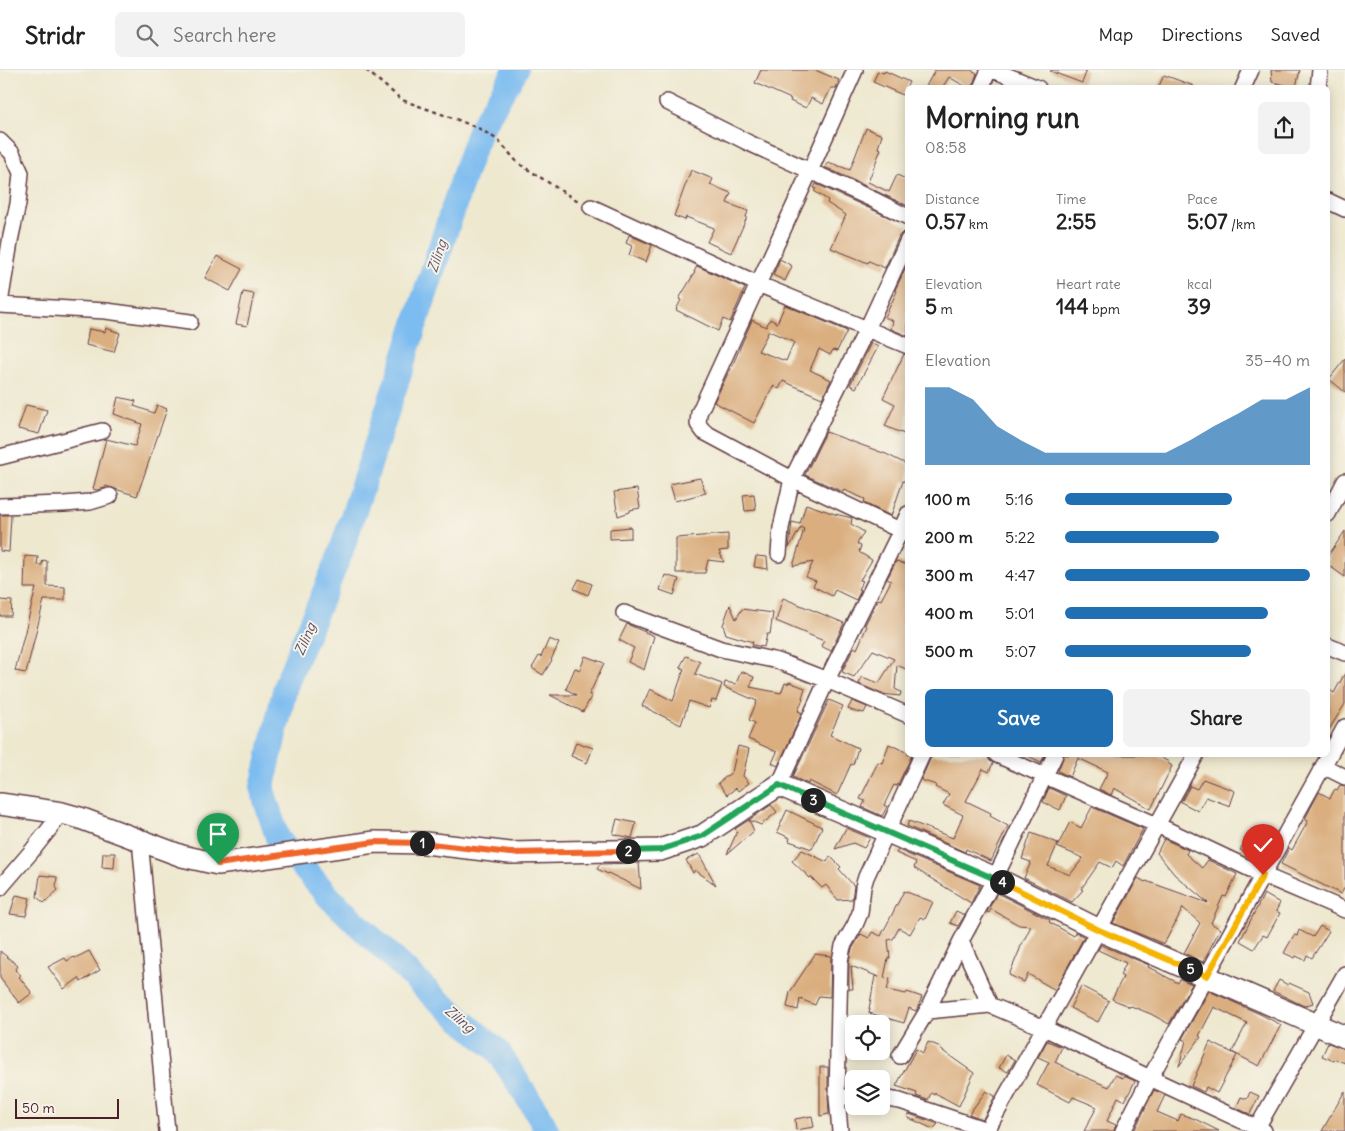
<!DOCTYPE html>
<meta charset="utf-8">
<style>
body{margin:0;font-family:Delius,sans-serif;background:#f2f2f2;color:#222;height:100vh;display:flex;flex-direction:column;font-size:19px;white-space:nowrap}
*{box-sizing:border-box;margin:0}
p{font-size:16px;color:#767676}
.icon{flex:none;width:28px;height:28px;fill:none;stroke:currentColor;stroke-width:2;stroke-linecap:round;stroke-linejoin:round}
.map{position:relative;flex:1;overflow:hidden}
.sheet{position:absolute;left:905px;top:15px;width:425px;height:672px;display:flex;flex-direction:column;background:#fff;border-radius:8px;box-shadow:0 2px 12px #0003}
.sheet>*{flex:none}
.buttons{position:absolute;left:845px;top:945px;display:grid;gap:10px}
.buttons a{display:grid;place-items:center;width:45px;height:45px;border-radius:8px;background:#fff;box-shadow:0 2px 12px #0003;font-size:25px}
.scale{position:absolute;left:15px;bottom:12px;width:104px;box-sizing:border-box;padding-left:5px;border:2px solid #4a1f2b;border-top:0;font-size:14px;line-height:18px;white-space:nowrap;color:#4a1f2b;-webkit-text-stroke:4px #f7f3e8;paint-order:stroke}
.pin{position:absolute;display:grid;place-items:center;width:42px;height:42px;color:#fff;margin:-51px -21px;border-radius:50% 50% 50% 0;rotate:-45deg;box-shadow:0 0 5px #0007}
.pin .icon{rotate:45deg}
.km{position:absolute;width:25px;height:25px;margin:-12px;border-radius:50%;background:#222;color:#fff;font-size:14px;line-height:25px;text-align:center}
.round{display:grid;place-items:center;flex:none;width:52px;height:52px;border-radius:8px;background:#f2f2f2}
.summary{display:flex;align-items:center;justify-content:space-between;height:85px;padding:0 20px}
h1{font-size:28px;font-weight:700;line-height:38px}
.figures{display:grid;grid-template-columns:repeat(3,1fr);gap:8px;height:85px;padding:5px 20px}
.figures div{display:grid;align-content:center}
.figures b{font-size:21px;font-weight:700}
.figures small{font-size:14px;font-weight:400}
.figures p{font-size:14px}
.chart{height:140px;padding:10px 20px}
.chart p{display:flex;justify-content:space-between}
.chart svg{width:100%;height:90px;margin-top:5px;fill:#1f6fb2;opacity:.7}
.cta{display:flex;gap:10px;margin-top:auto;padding:10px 20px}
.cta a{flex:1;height:58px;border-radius:8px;background:#1f6fb2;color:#fff;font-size:20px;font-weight:700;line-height:58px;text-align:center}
.cta a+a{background:#f2f2f2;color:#222}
ul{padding:0 20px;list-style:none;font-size:16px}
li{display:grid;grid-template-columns:80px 60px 1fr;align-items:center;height:38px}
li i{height:12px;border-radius:6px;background:#1f6fb2}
header{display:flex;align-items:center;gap:30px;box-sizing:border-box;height:70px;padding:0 25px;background:#fff;border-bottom:1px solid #e0e0e0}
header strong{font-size:24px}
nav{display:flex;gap:28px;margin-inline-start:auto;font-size:18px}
.search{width:350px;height:45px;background:#f2f2f2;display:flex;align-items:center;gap:12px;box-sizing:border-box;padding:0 18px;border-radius:8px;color:#767676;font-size:19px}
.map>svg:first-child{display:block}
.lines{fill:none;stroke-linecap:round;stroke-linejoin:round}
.river{stroke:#7cbcf0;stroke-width:25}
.building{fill:#daae7f;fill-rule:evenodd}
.street-casing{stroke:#633d44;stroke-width:18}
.secondary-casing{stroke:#633d44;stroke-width:24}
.path{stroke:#633d44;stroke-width:2.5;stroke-dasharray:4 4;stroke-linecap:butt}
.street{stroke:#fff;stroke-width:15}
.secondary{stroke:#fff;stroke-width:21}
.split-1-casing{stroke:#fff;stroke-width:10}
.split-2-casing{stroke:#fff;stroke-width:10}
.split-3-casing{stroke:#fff;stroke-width:10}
.split-4-casing{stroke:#fff;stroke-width:10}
.split-5-casing{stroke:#fff;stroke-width:10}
.split-6-casing{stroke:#fff;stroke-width:10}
.split-1{stroke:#f0652b;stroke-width:6}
.split-2{stroke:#f0652b;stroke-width:6}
.split-3{stroke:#22a559;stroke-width:6}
.split-4{stroke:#22a559;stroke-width:6}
.split-5{stroke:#f5b400;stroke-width:6}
.split-6{stroke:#f5b400;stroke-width:6}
.labels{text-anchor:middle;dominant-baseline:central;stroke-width:4;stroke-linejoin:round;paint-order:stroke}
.water-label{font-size:14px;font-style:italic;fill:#594e66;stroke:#f7f3e8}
</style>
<header>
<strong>Stridr</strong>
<div class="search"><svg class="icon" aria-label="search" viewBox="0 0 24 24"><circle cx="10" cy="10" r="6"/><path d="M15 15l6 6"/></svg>Search here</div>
<nav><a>Map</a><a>Directions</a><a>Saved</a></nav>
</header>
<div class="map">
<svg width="1345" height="1061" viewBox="0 0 1345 1061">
<rect width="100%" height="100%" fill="#f7f3e8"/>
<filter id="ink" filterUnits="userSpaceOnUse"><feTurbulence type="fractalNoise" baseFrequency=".02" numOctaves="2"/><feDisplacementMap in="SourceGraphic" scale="10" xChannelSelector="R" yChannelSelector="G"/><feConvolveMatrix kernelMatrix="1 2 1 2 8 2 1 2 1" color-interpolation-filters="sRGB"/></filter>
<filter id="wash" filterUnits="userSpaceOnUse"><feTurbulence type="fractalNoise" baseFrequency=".0096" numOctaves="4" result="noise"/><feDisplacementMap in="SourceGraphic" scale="20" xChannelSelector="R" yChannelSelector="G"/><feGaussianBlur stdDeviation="1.12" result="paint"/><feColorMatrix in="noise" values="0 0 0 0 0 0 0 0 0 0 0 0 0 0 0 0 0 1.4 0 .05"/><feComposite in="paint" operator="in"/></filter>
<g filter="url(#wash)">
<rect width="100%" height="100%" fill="#eee8cf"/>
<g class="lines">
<path class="river" d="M 516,0 L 480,59 L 466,99 L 341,482 L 286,614 L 262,719 L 278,769 L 329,827 L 433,926 L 497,980 L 540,1047 L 547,1061"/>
</g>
<g id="blocks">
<path class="building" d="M 761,0 L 815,0 L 839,10 L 836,18 L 831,18 L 823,34 L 811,28 L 806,38 L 790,31 L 791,29 L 755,13 Z
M 935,0 L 971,0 L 977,3 L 972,18 L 968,18 L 949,7 L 942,18 L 925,18 Z
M 1051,0 L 1087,0 L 1082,13 L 1050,1 Z
M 1271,0 L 1300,0 L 1296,17 L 1272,12 Z
M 878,1 L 884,3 L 885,1 L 909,12 L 903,25 L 873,12 Z
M 1164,5 L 1194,16 L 1194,18 L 1158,18 Z
M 866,58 L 882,65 L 878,78 L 881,79 L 868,112 L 889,122 L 897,105 L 908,110 L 908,136 L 825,97 L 828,92 L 850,100 Z
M 691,100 L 713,109 L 710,115 L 731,123 L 727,133 L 748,141 L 746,147 L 747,147 L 731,183 L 707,172 L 714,158 L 686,147 L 685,150 L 674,146 Z
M 816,114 L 908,156 L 908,161 L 903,162 L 899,166 L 885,198 L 869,191 L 868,193 L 831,178 L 846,145 L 827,133 L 828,130 L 814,121 L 816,119 L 814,118 Z
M 629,165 L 652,175 L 646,192 L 629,185 L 632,176 L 626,173 Z
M 217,186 L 242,199 L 230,221 L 205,208 Z
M 780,189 L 792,196 L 785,211 L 773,205 Z
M 908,193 L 908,266 L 891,259 L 893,251 L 885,247 L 897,221 L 895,220 Z
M 697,196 L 745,218 L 730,252 L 723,249 L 718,261 L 676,240 L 681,230 L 679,229 L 695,202 L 694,202 Z
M 243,222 L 254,224 L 247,256 L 236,254 Z
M 785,235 L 847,261 L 837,281 L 833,280 L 830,285 L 819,279 L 810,300 L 831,310 L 822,328 L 783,311 L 779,319 L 773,316 L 754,353 L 714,332 L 729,301 L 730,301 L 752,250 L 766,257 L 770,249 L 777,253 ZM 769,261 L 794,272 L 786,291 L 758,281 Z
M 106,258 L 120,263 L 114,282 L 86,275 L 89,259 L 105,262 Z
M 871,273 L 878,277 L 856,318 L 850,315 Z
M 904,284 L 908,285 L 907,357 L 904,364 L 885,356 L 895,334 L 883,328 Z
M 1345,289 L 1345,322 L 1329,309 Z
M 118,327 L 136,331 L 134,336 L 154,343 L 157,335 L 167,339 L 137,426 L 106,416 L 105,418 L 97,420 L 93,419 L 106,369 L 135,376 L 142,354 L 114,344 Z
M 26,335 L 47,340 L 39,364 L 18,359 Z
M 826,362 L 886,384 L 908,395 L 908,412 L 903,411 L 891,446 L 864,433 L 865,429 L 844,420 L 843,422 L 805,405 Z
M 700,408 L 706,423 L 675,431 L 670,414 Z
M 637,419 L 640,438 L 630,440 L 630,442 L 618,446 L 614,422 Z
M 754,424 L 756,440 L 745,441 L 743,425 Z
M 806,434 L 835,444 L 852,448 L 851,454 L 864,462 L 857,474 L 861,476 L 859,482 L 872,490 L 860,510 L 863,511 L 858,519 L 861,520 L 856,530 L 835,520 L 832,526 L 813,516 L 816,511 L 806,507 L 813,492 L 793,496 L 804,459 L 801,457 L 789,478 L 792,452 L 800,454 Z
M 0,445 L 11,445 L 9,482 L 0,481 Z
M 631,457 L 631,468 L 610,469 L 610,459 Z
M 1345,461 L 1345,507 L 1328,495 L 1328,486 Z
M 728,464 L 728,480 L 719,481 L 724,492 L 708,490 L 705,503 L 676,503 L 676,468 Z
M 25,486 L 38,487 L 37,495 L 42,495 L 43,490 L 47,491 L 47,516 L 65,517 L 65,530 L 44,530 L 26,603 L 15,601 L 36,518 L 24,518 Z
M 756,486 L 767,487 L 768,499 L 754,497 Z
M 896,491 L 908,495 L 908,600 L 897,595 L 895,619 L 901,622 L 900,626 L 882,624 L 859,614 L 862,607 L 879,613 L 894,589 L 873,580 L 854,607 L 842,602 L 854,577 L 857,579 L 867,556 L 865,555 L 878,529 L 881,530 L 891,511 L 887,509 Z
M 665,505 L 679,509 L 674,525 L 660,520 Z
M 579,509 L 592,514 L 588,525 L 574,519 Z
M 783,528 L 844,553 L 831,581 L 821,576 L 824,571 L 776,551 Z
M 0,530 L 12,531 L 11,546 L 0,546 Z
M 730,535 L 736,549 L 742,539 L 773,543 L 770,564 L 767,564 L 764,577 L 752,575 L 753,572 L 726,564 L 723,555 Z
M 627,554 L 654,566 L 644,600 L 628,592 L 634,578 L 619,570 Z
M 549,569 L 559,573 L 551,590 L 552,590 L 543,605 L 532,598 L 539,586 L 541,587 Z
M 585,586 L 604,593 L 589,625 L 592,625 L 583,642 L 550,625 L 576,625 L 566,619 L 575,598 L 580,600 Z
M 686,586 L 700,592 L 695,604 L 722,614 L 716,631 L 712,630 L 709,638 L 689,631 L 681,655 L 642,636 L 650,619 L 673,631 L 684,599 L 680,597 Z
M 741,601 L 754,607 L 750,617 L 781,623 L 785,613 L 788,614 L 789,612 L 805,618 L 802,628 L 803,629 L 798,641 L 802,643 L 778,696 L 772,693 L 777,682 L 748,669 L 755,653 L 749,650 L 757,631 L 724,617 L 725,612 L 736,614 Z
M 1345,603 L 1345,634 L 1328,661 L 1328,619 L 1334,623 Z
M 829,630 L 843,636 L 830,665 L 858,678 L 853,695 L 851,694 L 837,725 L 809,711 L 808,714 L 793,707 Z
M 852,631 L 867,637 L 864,643 L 859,642 L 859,643 L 848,639 Z
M 576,672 L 593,678 L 587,693 L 571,686 Z
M 889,674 L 908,683 L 908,685 L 912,685 L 897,716 L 894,715 L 884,735 L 887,737 L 882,746 L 862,737 L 865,731 L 860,729 L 878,692 L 882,693 Z
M 738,676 L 749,679 L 743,706 L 749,713 L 738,721 L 736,718 L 727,725 L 718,713 L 732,702 Z
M 932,685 L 988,685 L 989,690 L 993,693 L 989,702 L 983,699 L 966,731 L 991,743 L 990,746 L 1008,756 L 991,791 L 966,779 L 965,782 L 907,756 L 909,751 L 953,768 L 963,745 L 943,735 L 949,724 L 935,717 L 936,715 L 921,710 Z
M 1026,685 L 1045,685 L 1041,692 Z
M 1064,685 L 1156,685 L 1169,692 L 1168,693 L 1172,696 L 1151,739 L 1114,718 L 1111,725 L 1099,719 L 1108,702 L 1078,688 L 1070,707 L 1058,701 Z
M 1203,709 L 1235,721 L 1230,736 L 1206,727 L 1198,741 L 1181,732 L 1190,716 L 1197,719 Z
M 1340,715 L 1345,716 L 1345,817 L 1341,824 L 1281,794 L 1289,778 L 1292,780 L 1308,751 L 1305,749 L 1319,722 L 1330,728 L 1335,719 L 1337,720 Z
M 1049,718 L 1066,726 L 1060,740 L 1043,732 Z
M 771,735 L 777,742 L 761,755 L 749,750 Z
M 1092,737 L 1143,759 L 1123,796 L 1116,791 L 1112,798 L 1100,792 L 1081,819 L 1083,820 L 1072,832 L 1024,808 L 1031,792 L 1022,789 L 1031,763 L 1058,773 L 1048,796 L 1070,805 L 1083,788 L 1057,777 L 1070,752 L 1081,758 Z
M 787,740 L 822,757 L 812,779 L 789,771 L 790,768 L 777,762 Z
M 617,749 L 636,753 L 632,768 L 613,764 Z
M 749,750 L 754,761 L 727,784 L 737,762 L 735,759 Z
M 846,758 L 870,768 L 864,778 L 853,773 L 835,779 Z
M 1164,769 L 1188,780 L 1186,784 L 1202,798 L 1208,790 L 1237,804 L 1226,827 L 1223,826 L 1211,853 L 1220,859 L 1203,892 L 1184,883 L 1200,853 L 1183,838 L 1164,874 L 1113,853 L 1138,808 L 1145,812 L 1146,811 L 1208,833 L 1175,805 L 1157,783 Z
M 1246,769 L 1260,774 L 1255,786 L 1240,780 Z
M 802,780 L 827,792 L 830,786 L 841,797 L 839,799 L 854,816 L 852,829 L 838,830 L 826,815 L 822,818 L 811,807 L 810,808 L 792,791 Z
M 898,780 L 980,815 L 971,833 L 914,798 L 916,792 L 896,783 Z
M 103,783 L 115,783 L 114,798 L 102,797 Z
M 699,784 L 716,815 L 695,800 L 693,803 L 686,790 Z
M 639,793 L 641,819 L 608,803 L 608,804 L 597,799 L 600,794 Z
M 40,805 L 57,807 L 56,817 L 58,820 L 44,833 L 37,827 Z
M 904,821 L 933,832 L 925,849 L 920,847 L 910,864 L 899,858 L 893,869 L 888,870 L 890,888 L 888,888 L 884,908 L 890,909 L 887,920 L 906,924 L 907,922 L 922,927 L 916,941 L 909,938 L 904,953 L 869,943 L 870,939 L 869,939 L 875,906 L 879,907 L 851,896 L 853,919 L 849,919 L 849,892 L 852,879 L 861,864 L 869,868 L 872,862 L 881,866 Z
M 997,823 L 1050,850 L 1049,852 L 1074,866 L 1076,862 L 1084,867 L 1055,920 L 1028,904 L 1024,912 L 1009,905 L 1020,879 L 1020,878 L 1031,856 L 1019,855 L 991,839 L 989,843 L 987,842 Z
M 1264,824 L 1280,833 L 1276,841 L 1280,843 L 1267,867 L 1263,865 L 1254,879 L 1240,871 Z
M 16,825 L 30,828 L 26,846 L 10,844 Z
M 956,841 L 965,845 L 958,856 L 950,853 Z
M 1320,856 L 1329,861 L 1312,888 L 1307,885 L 1305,890 L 1296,886 L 1295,888 L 1284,883 L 1294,865 L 1297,866 L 1299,860 L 1313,867 Z
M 1101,875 L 1149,895 L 1148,897 L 1157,901 L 1157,902 L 1178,913 L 1180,909 L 1192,914 L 1169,954 L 1151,944 L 1131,936 L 1130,937 L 1112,929 L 1123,907 L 1120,905 L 1126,893 L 1098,880 Z
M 0,881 L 18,896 L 15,900 L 21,905 L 19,907 L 32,923 L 19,933 L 0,908 Z
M 89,881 L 100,900 L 81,912 L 79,908 L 64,919 L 48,897 L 65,888 L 67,891 L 74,887 L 75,888 Z
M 815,884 L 831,886 L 830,927 L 819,926 L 815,935 L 800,929 L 798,940 L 787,937 L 790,922 Z
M 1279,910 L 1288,915 L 1289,913 L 1309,922 L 1313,933 L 1304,936 L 1273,921 Z
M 1081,916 L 1109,931 L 1098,952 L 1070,938 Z
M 1209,921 L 1262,945 L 1281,955 L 1259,996 L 1232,982 L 1247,953 L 1214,937 L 1199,966 L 1201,967 L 1179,996 L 1186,971 L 1182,969 Z
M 848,965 L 854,966 L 854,981 L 847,980 Z
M 1047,971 L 1062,977 L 1055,992 L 1078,1004 L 1109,1017 L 1115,1005 L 1123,1008 L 1124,1006 L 1135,1011 L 1125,1031 L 1118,1027 L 1107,1051 L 1116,1055 L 1114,1061 L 1084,1061 L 1097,1037 L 1073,1027 L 1070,1032 L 1037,1015 L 1049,992 L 1038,987 Z
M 928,972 L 941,977 L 940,979 L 974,1003 L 959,1036 L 935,1023 L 934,1025 L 931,1023 L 928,1030 L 916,1026 L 917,1023 L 896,1016 L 916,979 L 923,983 Z
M 1210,972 L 1237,985 L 1217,1023 L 1206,1017 L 1204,1022 L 1191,1016 Z
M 1328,973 L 1345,979 L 1345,993 L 1335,989 L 1334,991 L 1322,986 Z
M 1006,985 L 1015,990 L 1008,1002 L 999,998 Z
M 820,997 L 828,997 L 828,1027 L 829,1044 L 820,1046 Z
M 1154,1020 L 1165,1025 L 1157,1042 L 1178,1051 L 1181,1044 L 1195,1049 L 1219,1061 L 1134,1061 Z
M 986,1021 L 995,1026 L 983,1049 L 969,1044 Z
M 1345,1021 L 1345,1061 L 1322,1061 Z
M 1250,1022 L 1259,1026 L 1250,1044 L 1236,1038 L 1241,1027 L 1247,1029 Z
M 909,1044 L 938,1054 L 933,1059 L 907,1047 Z
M 812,1046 L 814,1057 L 796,1060 L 795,1049 Z"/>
</g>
</g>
<g filter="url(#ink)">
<use href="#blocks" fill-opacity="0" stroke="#633d44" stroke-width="1"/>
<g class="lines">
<g class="street-casing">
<path id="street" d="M 855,0 L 810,101 L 699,343 L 698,354 L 704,362 L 792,409 L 908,464
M 993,0 L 1038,18
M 981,18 L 989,0
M 1243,18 L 1251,0
M 1318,18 L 1320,0
M 667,32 L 749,73 L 874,130 L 908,147
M 0,71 L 12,83 L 21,103 L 18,134 L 11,166 L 0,233
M 1328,131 L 1345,139
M 591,137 L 758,214 L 908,276
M 0,235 L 106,241 L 190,252
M 0,387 L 102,361
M 0,436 L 64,434 L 90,432 L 110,426
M 1328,444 L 1345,411
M 779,484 L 781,458 L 792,409 L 867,259 L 908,170
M 624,543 L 721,579 L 778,591 L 827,610 L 908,645
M 1328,576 L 1345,583
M 997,685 L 1157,755 L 1263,805 L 1345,840
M 1323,696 L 1345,707
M 779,715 L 827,610 L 900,462 L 908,444
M 140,770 L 167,1061
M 0,818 L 31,782 L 62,743
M 961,871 L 990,935
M 927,941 L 990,935 L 1044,958 L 1150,1008 L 1123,1061
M 900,986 L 927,941 L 961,871 L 995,808 L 1055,685
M 837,1027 L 854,1027
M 881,1028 L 900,1031 L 987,1060 L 987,1061
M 840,1061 L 837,1027 L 840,891 L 843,876 L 855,855 L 860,843 L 863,817 L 866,807 L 922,685
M 989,1061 L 987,1060 L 1196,685
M 1255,1061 L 1345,904
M 1264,1061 L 1150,1008 L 1345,657"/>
</g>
<g class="secondary-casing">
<path id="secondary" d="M 0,734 L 62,743 L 80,748 L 182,786 L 218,794 L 375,772 L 425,773 L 510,783 L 660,780 L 702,766 L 779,715 L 995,808 L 1099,860 L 1345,967"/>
</g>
<path class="path" d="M 366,0 L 402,30 L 458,50 L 480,59 L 498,70 L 518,93 L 571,127 L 579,131"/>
<use href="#street" class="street"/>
<use href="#secondary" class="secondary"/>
</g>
</g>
<g class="lines" filter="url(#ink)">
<g class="split-1-casing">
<path id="split-1" d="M 218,794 L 375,772 L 422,773"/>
</g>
<g class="split-2-casing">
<path id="split-2" d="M 422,773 L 510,783 L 628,781"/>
</g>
<g class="split-3-casing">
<path id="split-3" d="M 628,781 L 660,780 L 702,766 L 779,715 L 813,730"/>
</g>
<g class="split-4-casing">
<path id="split-4" d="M 813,730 L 1002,812"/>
</g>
<g class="split-5-casing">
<path id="split-5" d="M 1002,812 L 1099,860 L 1190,899"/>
</g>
<g class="split-6-casing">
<path id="split-6" d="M 1190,899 L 1207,906 L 1263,805"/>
</g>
<use href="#split-1" class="split-1"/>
<use href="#split-2" class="split-2"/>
<use href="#split-3" class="split-3"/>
<use href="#split-4" class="split-4"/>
<use href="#split-5" class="split-5"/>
<use href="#split-6" class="split-6"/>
</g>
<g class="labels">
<g class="water-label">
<text transform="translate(437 186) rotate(-72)">Ziling</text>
<text transform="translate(305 569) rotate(-67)">Ziling</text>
<text transform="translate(460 949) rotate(40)">Ziling</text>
</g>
</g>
</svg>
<div class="buttons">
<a><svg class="icon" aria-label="locate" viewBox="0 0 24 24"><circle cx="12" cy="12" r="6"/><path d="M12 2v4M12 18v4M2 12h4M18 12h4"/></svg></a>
<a><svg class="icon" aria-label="layers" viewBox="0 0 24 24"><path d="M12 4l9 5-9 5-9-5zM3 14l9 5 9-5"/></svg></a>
</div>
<div class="scale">50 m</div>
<div class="pin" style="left:218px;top:794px;background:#1e9e55"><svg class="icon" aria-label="arrive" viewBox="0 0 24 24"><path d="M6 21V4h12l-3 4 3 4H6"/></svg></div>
<div class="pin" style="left:1263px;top:805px;background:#d93025"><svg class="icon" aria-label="check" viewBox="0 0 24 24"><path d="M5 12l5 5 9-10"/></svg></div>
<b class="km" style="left:422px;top:773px">1</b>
<b class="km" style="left:628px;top:781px">2</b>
<b class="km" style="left:813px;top:730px">3</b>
<b class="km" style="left:1002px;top:812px">4</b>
<b class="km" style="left:1190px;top:899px">5</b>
<section class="sheet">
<div class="summary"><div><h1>Morning run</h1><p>08:58</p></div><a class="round"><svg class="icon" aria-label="share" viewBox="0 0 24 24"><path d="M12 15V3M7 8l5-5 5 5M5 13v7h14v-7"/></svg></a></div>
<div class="figures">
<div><p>Distance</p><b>0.57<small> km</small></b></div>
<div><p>Time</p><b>2:55</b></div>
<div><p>Pace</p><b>5:07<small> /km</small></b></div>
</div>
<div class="figures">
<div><p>Elevation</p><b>5<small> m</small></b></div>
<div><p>Heart rate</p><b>144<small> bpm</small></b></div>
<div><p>kcal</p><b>39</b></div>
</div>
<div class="chart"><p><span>Elevation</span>35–40 m</p>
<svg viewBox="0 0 160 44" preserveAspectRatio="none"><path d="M0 44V6L10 6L20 12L30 25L40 32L50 38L60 38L70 38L80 38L90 38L100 38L110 32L120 25L130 19L140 12L150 12L160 6V44z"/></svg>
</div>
<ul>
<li><b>100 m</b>5:16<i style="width:68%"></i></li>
<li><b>200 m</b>5:22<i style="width:63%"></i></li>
<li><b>300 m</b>4:47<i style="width:100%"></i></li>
<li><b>400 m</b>5:01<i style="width:83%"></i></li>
<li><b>500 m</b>5:07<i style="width:76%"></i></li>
</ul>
<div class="cta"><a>Save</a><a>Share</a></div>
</section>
</div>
